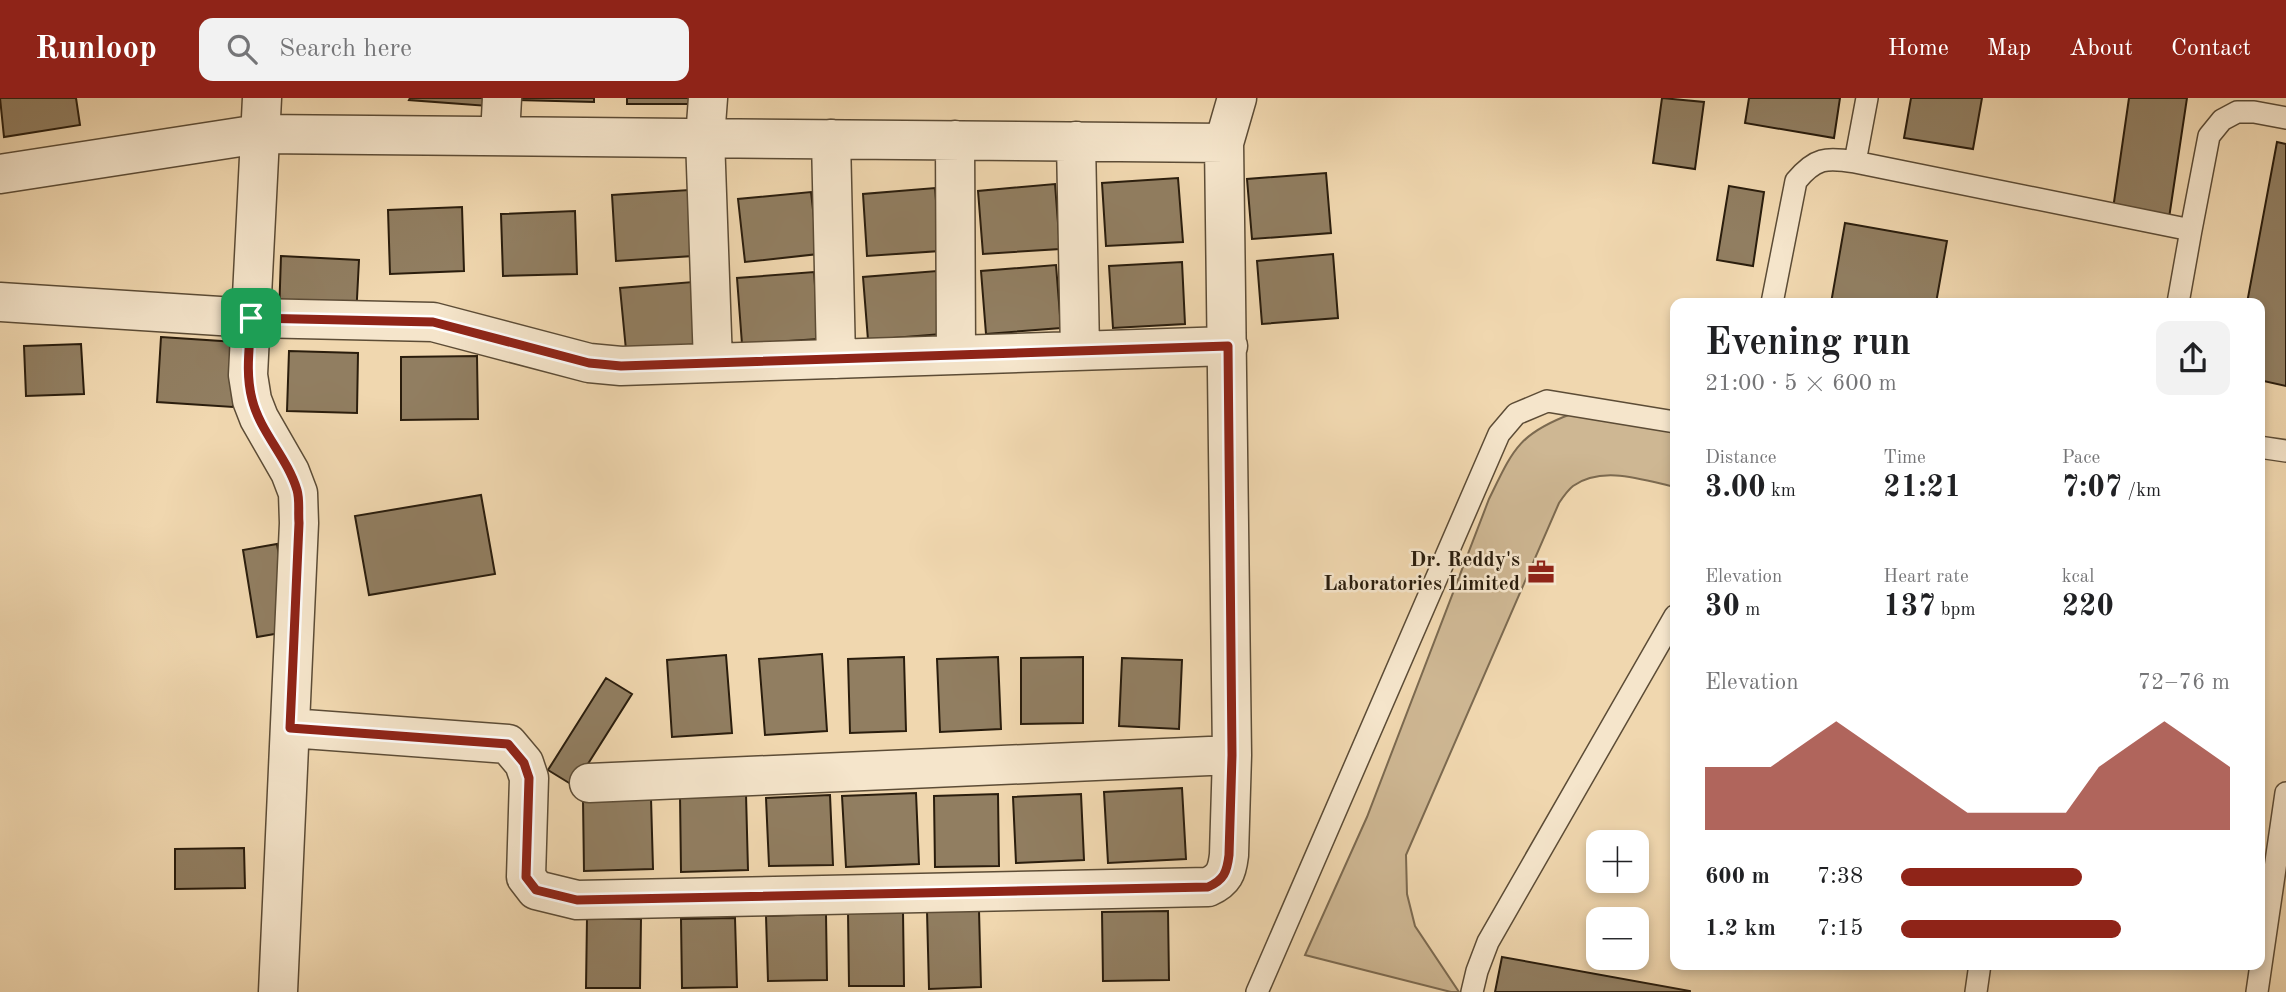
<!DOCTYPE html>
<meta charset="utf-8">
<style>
body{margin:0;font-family:"Old Standard TT",serif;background:#f2f2f2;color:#202124;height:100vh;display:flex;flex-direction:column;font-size:26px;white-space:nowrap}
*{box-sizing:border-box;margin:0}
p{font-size:23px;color:#757577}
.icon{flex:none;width:38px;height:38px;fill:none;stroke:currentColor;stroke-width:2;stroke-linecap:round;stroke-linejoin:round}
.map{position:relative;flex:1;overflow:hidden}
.sheet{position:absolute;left:1670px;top:200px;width:595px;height:672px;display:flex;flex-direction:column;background:#fff;border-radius:14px;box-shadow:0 4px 10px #0003}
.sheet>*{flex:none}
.buttons{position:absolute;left:1586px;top:732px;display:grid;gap:14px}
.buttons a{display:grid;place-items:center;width:63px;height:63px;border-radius:14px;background:#fff;box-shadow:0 4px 10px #0003;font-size:35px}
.pin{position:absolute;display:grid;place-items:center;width:60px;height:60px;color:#fff;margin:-30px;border-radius:14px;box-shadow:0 4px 10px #0006}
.round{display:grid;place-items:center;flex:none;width:74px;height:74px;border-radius:14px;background:#f2f2f2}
.overview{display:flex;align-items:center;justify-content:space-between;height:119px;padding:0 35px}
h1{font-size:38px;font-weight:700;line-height:52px}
.metrics{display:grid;grid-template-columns:repeat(3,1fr);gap:10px;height:119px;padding:7px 35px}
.metrics div{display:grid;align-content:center}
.metrics b{font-size:30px;font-weight:700}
.metrics small{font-size:19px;font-weight:400}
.metrics p{font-size:19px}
.chart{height:196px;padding:14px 35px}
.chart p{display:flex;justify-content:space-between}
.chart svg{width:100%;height:126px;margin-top:7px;fill:#8f2418;opacity:.7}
ul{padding:0 35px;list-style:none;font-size:23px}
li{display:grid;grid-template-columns:112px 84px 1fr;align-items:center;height:52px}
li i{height:18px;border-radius:9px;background:#8f2418}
header{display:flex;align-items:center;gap:42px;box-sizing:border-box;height:98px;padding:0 35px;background:#8f2418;color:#fff}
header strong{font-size:33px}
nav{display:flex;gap:38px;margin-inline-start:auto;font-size:24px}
.search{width:490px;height:63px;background:#f2f2f2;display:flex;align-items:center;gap:18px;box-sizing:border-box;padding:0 24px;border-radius:14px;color:#757577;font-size:26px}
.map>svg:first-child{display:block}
.green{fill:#ceb793;stroke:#7c6a50;stroke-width:2}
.building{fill:#917e61;stroke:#2a1d0d;stroke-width:2}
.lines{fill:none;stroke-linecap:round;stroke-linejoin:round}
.lane-casing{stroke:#5c4c36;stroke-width:24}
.street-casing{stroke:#5c4c36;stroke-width:41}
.lane{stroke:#f5e5cb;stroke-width:21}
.street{stroke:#f5e5cb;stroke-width:38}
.route-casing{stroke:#fff;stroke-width:14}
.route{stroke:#8f2418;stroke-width:9}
.labels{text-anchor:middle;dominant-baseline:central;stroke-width:5;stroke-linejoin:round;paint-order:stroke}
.poi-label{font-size:21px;font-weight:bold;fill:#2a1d0d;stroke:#f5e5cb;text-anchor:end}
</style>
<header>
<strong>Runloop</strong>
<div class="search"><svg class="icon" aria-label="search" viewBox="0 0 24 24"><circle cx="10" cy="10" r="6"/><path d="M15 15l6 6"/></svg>Search here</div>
<nav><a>Home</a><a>Map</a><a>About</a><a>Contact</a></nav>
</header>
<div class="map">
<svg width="2286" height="894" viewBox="0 0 2286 894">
<rect width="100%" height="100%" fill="#f0d7af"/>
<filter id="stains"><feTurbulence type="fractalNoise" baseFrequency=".00286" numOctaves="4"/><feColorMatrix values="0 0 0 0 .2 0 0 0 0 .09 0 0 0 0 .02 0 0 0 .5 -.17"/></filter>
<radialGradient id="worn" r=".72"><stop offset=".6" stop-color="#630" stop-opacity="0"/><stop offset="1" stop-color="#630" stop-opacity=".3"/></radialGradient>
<path class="green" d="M 1571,316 L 1675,331 L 1675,389 C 1644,382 1602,367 1573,388 C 1568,392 1563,399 1559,405 L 1406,757 L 1407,796 L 1415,828 L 1459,894 L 1451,894 L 1305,857 L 1367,719 L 1489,401 C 1513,352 1518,336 1571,316 Z"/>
<path class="building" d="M 0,0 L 76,0 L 80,27 L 4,39 Z
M 410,0 L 489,0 L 488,8 L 409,2 Z
M 517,0 L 594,0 L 594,4 L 517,2 Z
M 627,0 L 701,0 L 701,6 L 627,6 Z
M 1662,0 L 1704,4 L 1695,71 L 1653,65 Z
M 1749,0 L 1840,0 L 1834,40 L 1745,25 Z
M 1911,0 L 1982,0 L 1973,51 L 1904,40 Z
M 2129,0 L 2187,0 L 2169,120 L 2113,111 Z
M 2277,44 L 2286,46 L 2286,288 L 2259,282 L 2259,205 L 2247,205 Z
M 1326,75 L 1331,135 L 1252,141 L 1247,81 Z
M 1178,80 L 1183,144 L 1106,148 L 1102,85 Z
M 1055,86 L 1060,151 L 983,156 L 978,93 Z
M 1729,88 L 1764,94 L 1753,168 L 1717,162 Z
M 935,90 L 940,153 L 867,158 L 863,96 Z
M 689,92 L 693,158 L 616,163 L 612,97 Z
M 811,94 L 818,156 L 745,164 L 738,101 Z
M 462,109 L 464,173 L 390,176 L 388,112 Z
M 575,113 L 577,176 L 503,178 L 501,116 Z
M 1845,125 L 1947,143 L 1936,205 L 1831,205 Z
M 1333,156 L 1338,220 L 1262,226 L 1257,163 Z
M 281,158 L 359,162 L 356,220 L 279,217 Z
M 1182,164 L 1185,226 L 1113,230 L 1109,168 Z
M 1056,167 L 1061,230 L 986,236 L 981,173 Z
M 937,173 L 942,236 L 868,242 L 863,179 Z
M 814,174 L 819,241 L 742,246 L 737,180 Z
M 693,184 L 699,246 L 626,252 L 620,190 Z
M 161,239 L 236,244 L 233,309 L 157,304 Z
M 81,246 L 84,296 L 26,298 L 24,248 Z
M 289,253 L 358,255 L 357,315 L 287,313 Z
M 477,258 L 478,321 L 401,322 L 401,259 Z
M 481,397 L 495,476 L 369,497 L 355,418 Z
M 277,446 L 292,533 L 257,539 L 243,452 Z
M 822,556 L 827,633 L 765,637 L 759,561 Z
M 726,557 L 732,635 L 672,639 L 667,562 Z
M 904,559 L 906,633 L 850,635 L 848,561 Z
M 998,559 L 1001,631 L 940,634 L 937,561 Z
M 1083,559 L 1083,625 L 1021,626 L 1021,560 Z
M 1122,560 L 1182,562 L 1179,631 L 1119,628 Z
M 606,580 L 632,596 L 574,688 L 548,672 Z
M 1182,690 L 1186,761 L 1108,765 L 1104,694 Z
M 916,695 L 919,766 L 846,769 L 842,698 Z
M 746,696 L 748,772 L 681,774 L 680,697 Z
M 998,696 L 999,768 L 935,769 L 934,698 Z
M 1081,696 L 1084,762 L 1016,765 L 1013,699 Z
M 830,697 L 833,767 L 769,768 L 766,700 Z
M 651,700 L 653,771 L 584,773 L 583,702 Z
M 244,750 L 245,790 L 175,791 L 175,751 Z
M 979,812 L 981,889 L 929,891 L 927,813 Z
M 903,813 L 904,888 L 849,888 L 848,814 Z
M 1168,813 L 1169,882 L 1103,883 L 1102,814 Z
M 826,816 L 827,882 L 768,883 L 766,818 Z
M 587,820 L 641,821 L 640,890 L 586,890 Z
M 735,820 L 737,889 L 682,890 L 681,821 Z
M 1502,859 L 1690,893 L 1690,894 L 1495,894 Z"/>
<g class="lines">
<g class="lane-casing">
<path id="lane" d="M 1855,64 L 1867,0
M 2191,132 L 2209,38 L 2222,22 L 2237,14 L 2254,14 L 2286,20
M 1772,205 L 1796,83 C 1815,60 1826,59 1855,64 L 2191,132 L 2178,205
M 2259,349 L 2286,353
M 1257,894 L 1499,336 L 1516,316 L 1547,303 L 1675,324
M 1472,894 L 1477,873 L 1488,844 L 1675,518
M 1976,894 L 1980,866
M 2257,894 L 2286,695"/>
</g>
<g class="street-casing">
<path id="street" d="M 262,0 L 248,277 L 252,302 L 259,320 L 290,374 L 298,395 L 299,425 L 278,894
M 708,0 L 705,40 L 713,265
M 500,38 L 502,0
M 831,41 L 836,261
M 955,42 L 956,257
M 1076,43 L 1080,253
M 0,76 L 259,36 L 1224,45
M 0,204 L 251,220 L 433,224 L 589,265 L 621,268 L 1228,248
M 290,630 L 508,646 L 524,665 L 529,680 L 526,779 L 536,792 L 577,802 L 1208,789 C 1224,782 1227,774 1229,757 L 1232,657 L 1224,45 L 1237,0
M 589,685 L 1232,657"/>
</g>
<use href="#lane" class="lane"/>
<use href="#street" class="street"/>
</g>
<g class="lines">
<g class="route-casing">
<path id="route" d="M 251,220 L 433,224 L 589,265 L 621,268 L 1228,248 L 1232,657 L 1229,757 C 1227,774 1224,782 1208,789 L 577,802 L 536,792 L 526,779 L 529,680 L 524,665 L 508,646 L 290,630 L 299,425 C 298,414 300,402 297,392 C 287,359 260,334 252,301 C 245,274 250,247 251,220 Z"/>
</g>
<use href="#route" class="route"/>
</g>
<defs>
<g id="office-bare" transform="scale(2.1)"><path d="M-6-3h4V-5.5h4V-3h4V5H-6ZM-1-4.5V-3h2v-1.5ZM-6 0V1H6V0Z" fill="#8f2418" stroke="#f5e5cb" stroke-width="2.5" paint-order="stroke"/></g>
</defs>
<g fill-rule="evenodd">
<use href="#office-bare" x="1541" y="474"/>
</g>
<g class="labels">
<g class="poi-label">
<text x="1520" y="462">Dr. Reddy's<tspan x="1520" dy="24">Laboratories Limited</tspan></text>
</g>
</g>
<rect width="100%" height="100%" filter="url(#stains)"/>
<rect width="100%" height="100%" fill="url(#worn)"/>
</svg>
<div class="buttons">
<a>+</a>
<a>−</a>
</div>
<div class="pin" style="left:251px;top:220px;background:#1e9e55"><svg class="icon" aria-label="arrive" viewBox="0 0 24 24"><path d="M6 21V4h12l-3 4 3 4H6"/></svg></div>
<section class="sheet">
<div class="overview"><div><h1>Evening run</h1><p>21:00 · 5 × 600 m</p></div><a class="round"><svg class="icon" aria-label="share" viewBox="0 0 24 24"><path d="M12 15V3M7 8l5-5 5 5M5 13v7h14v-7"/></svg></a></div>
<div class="metrics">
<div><p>Distance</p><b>3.00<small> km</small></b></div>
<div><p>Time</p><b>21:21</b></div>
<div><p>Pace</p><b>7:07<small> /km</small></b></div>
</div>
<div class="metrics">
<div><p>Elevation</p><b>30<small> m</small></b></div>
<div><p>Heart rate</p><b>137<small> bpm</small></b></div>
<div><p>kcal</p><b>220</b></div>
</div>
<div class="chart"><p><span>Elevation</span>72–76 m</p>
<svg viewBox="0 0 160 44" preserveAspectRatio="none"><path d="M0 44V22L10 22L20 22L30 14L40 6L50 14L60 22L70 30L80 38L90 38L100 38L110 38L120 22L130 14L140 6L150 14L160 22V44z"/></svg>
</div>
<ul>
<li><b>600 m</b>7:38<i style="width:55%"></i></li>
<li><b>1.2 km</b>7:15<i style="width:67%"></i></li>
</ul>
</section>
</div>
